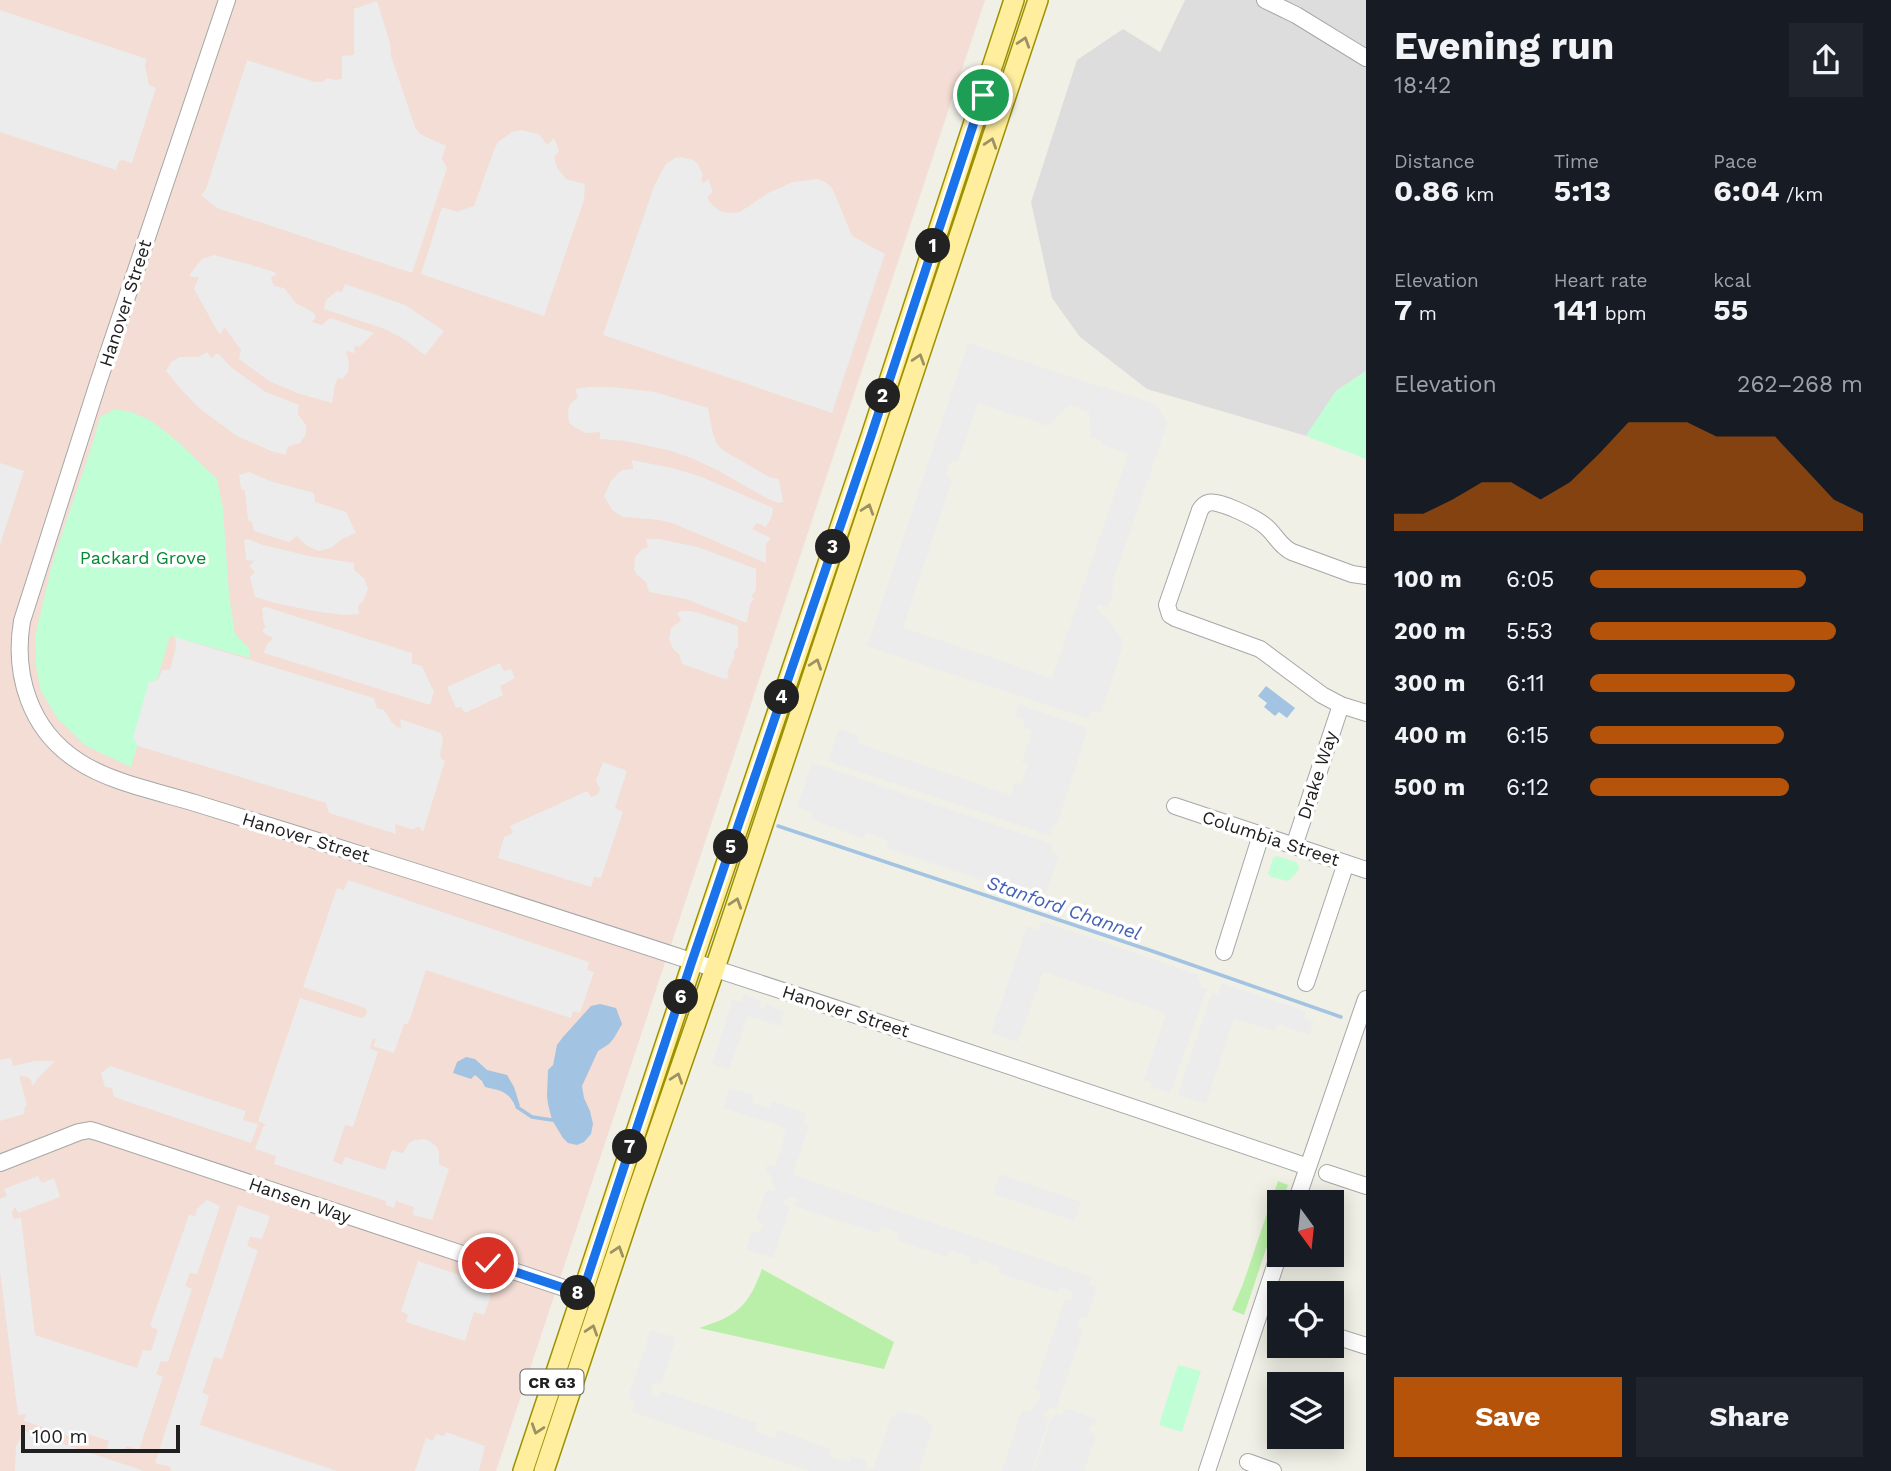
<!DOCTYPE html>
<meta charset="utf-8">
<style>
body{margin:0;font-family:"Work Sans",sans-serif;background:#20242c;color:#f1f3f6;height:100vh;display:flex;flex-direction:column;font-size:26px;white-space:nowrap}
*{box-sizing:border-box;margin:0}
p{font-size:23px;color:#9ea1a6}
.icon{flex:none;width:38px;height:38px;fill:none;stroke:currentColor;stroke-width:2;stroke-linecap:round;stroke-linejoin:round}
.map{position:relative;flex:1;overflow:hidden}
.drawer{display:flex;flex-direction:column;background:#171b24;width:525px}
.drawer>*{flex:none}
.needle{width:46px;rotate:165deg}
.tools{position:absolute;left:1267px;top:1190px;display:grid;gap:14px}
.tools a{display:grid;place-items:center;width:77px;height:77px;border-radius:0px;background:#171b24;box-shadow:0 4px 18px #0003;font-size:35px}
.scale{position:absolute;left:21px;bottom:18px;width:159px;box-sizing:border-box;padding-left:7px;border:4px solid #202020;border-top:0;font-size:19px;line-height:24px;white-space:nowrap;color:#202020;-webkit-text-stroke:5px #fff;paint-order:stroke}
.pin{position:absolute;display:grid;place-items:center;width:60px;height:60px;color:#fff;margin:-30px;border:4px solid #fff;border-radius:50%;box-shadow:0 2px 7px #0007}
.km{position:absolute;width:35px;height:35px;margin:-18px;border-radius:50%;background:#222;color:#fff;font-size:19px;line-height:35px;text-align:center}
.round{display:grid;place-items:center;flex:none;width:74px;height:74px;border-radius:0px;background:#20242c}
.summary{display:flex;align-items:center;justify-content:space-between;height:119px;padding:0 28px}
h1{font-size:38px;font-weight:700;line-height:52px}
.stats{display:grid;grid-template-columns:repeat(3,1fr);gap:10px;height:119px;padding:7px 28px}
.stats div{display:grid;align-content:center}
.stats b{font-size:30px;font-weight:700}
.stats small{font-size:19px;font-weight:400}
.stats p{font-size:19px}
.chart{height:196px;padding:14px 28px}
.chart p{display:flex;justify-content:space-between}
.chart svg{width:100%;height:126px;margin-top:7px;fill:#b45309;opacity:.7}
.action{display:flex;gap:14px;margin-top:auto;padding:14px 28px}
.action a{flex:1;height:80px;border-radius:0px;background:#b45309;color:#fff;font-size:28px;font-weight:700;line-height:80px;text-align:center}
.action a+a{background:#20242c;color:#f1f3f6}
ul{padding:0 28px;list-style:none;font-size:23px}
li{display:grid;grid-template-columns:112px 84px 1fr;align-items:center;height:52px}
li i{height:18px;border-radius:9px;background:#b45309}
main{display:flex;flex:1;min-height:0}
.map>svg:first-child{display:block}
.residential{fill:#dedddd}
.commercial{fill:#f3ddd4}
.grass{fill:#b9efa8}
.park{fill:#c0fed5}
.parking{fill:#ececec;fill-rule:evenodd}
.water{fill:#a3c3e2}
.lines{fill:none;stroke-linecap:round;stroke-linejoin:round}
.stream{stroke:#a3c3e2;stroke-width:3.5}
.minor-casing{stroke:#a7a7a7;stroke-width:18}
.major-casing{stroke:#9c9100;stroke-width:22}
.minor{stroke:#fff;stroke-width:16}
.major{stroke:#ffee9d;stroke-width:19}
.oneway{stroke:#9b9165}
.route-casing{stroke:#fff;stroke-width:14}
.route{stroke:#1a73e8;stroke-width:9}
.labels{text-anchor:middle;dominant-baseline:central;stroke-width:7;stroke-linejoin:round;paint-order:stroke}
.shield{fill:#fff;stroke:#636363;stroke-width:2}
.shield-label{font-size:16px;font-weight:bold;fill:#202020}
.street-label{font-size:18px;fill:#202020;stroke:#fff}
.park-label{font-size:18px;fill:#038931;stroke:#fff}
.water-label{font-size:19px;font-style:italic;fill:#4460b8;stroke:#fff}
</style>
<main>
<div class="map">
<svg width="1366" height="1471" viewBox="0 0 1366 1471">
<rect width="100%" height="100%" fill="#f1f0e6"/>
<path class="residential" d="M 1185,0 L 1366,0 L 1366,371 L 1336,391 L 1306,436 L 1147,389 L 1080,337 L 1052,298 L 1031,202 L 1077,60 L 1123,29 L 1160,52 Z"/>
<path class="commercial" d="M 0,0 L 985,0 L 496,1471 L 0,1471 Z"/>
<path class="grass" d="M 1278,1181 L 1288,1185 L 1282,1202 L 1279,1202 L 1279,1210 L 1244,1315 L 1232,1310 L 1243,1284 Z
M 762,1269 L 894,1342 L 884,1369 L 699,1328 C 737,1316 748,1307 762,1269 Z"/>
<path class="park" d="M 1366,371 L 1366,459 L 1306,436 L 1336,391 Z
M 115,409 L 131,412 L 150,420 L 177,441 L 217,479 L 223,509 L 229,594 L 235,634 L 250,649 L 250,658 L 170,636 L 131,767 L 86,746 L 57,718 L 41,691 L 36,666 L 35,637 L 52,564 L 93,442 L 100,417 Z
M 1277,856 L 1296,862 L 1299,866 L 1298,871 L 1288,881 L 1271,877 L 1268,874 L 1273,858 Z
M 1178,1365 L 1201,1371 L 1182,1432 L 1159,1425 Z"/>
<path class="parking" d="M 377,1 L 390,43 L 391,56 L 415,127 L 420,134 L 446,146 L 442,159 L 447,168 L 412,273 L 217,208 L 201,195 L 206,189 L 247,60 L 315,82 L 322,82 L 328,78 L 335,80 L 342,79 L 342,56 L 354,55 L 354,9 Z
M 0,10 L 147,59 L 145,66 L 149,85 L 156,88 L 132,163 L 123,160 L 119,161 L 116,170 L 0,132 Z
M 521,130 L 539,134 L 547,145 L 554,138 L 559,151 L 554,158 L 558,169 L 566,179 L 585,184 L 584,200 L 544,316 L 421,274 L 442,207 L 457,212 L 474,206 L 494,150 L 498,142 L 512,132 Z
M 681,157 L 693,160 L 698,164 L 703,175 L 701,179 L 703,183 L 708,179 L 713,192 L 708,196 L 708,199 L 712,205 L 720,211 L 730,213 L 740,212 L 768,193 L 793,182 L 817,179 L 825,182 L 832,188 L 837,199 L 852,236 L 885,254 L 832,413 L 603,335 L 654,186 L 666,164 L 675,158 Z
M 214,255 L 248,264 L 274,272 L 277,275 L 273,276 L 271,279 L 274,286 L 284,288 L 296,303 L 314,313 L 316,317 L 312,322 L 322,325 L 330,318 L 374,333 L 359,347 L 354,346 L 355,353 L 346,351 L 349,363 L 348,372 L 343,379 L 338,378 L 335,384 L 332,403 L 300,394 L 269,381 L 239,359 L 241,350 L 225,328 L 224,327 L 221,334 L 218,332 L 194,289 L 199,277 L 191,277 L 190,274 L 202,259 Z
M 345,284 L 405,305 L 444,331 L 425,355 L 405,340 L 385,329 L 324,309 L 326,300 L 337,291 L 342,292 Z
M 968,343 L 1155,404 L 1168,422 L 1112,584 L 1114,590 L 1108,607 L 1099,604 L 1097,608 L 1100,613 L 1107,617 L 1124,642 L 1101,713 L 1091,711 L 1089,719 L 867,646 ZM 978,403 L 1049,426 L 1069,405 L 1089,412 L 1091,437 L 1102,440 L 1101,444 L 1128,454 L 1052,678 L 903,628 L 952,480 L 946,473 L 949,463 L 958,461 Z
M 207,352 L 212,358 L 216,354 L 219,354 L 232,368 L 264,391 L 299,405 L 298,414 L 306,425 L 306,434 L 300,443 L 287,447 L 286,455 L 271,451 L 237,436 L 199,408 L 180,388 L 166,371 L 171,362 L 179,357 L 198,357 Z
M 590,387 L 613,387 L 655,392 L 708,408 L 713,434 L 717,444 L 724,451 L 769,477 L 779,479 L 783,502 L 778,503 L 768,499 L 719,471 L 694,459 L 668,450 L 625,441 L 600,439 L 600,432 L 586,433 L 574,427 L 569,423 L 568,411 L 570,404 L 578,397 L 575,389 Z
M 632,460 L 672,468 L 702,477 L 773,508 L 772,516 L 766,527 L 757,523 L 752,529 L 771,538 L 766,544 L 766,563 L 675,524 L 660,520 L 623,517 L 612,510 L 604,496 L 611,481 L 618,473 L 623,470 L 633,469 Z
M 0,463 L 24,471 L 0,545 Z
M 249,472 L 270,481 L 314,493 L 315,502 L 346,512 L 356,533 L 342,539 L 331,548 L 318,551 L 306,545 L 297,536 L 289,542 L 254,531 L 252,522 L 248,520 L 245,491 L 241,489 L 239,475 Z
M 248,539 L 263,545 L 309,556 L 354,563 L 354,570 L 364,578 L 368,589 L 363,601 L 358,606 L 359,614 L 344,615 L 319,612 L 275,603 L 255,597 L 250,577 L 255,572 L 249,566 L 254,561 L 246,560 L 244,540 Z
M 646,539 L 659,539 L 698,547 L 756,569 L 756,590 L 751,597 L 755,598 L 750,604 L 747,622 L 744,622 L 686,599 L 649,592 L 646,582 L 637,575 L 634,570 L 635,557 L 641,550 L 648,547 Z
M 266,607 L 412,653 L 412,663 L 422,666 L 434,692 L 430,705 L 264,653 L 267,644 L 273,638 L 265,634 L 262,631 L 266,626 L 264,625 L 262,608 Z
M 680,611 L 690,611 L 699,613 L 738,626 L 738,647 L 733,653 L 735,655 L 727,672 L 729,678 L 725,679 L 682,664 L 679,654 L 673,649 L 669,639 L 671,628 L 681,621 L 677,613 Z
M 175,637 L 374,698 L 377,708 L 384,710 L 391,721 L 397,727 L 401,728 L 400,719 L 441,733 L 443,741 L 440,755 L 442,760 L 445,761 L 423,832 L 419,827 L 416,827 L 414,830 L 395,824 L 396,834 L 329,813 L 326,803 L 138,746 L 133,738 L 149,682 L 158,680 L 162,670 L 170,670 L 176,646 Z
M 500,663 L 504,671 L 511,669 L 515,678 L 500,686 L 503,695 L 465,713 L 461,707 L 456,708 L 447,687 Z
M 1019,704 L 1087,728 L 1085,734 L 1086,735 L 1058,822 L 1053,827 L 1050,836 L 828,761 L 839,729 L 859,736 L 857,743 L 1011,795 L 1014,783 L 1021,785 L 1028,764 L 1022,762 L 1032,730 L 1023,727 L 1024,720 L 1015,717 Z
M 603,762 L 627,771 L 615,808 L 623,812 L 601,878 L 594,877 L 591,887 L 498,858 L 504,837 L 513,833 L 510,826 L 587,791 L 591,797 L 598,794 L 600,789 L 596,781 Z
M 812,763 L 1053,844 L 1052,852 L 1059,855 L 1046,894 L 1038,892 L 1036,898 L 886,848 L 888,841 L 866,833 L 864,839 L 810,819 L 812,812 L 797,807 Z
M 348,880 L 589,962 L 587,970 L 594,972 L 580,1013 L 573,1011 L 571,1018 L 426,970 L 410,1019 L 407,1024 L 404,1024 L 394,1053 L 373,1046 L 376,1039 L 373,1038 L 370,1048 L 378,1052 L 353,1127 L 345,1125 L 333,1161 L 342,1165 L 345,1157 L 385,1170 L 392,1150 L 401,1153 L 404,1152 L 409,1143 L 414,1140 L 425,1139 L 431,1142 L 437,1147 L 439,1153 L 439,1164 L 449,1169 L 432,1220 L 413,1215 L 414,1207 L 396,1201 L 394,1208 L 386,1205 L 386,1201 L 274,1164 L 276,1156 L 255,1149 L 263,1127 L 266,1125 L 258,1121 L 300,998 L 361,1018 L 365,1017 L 367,1011 L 365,1008 L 303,987 L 337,888 L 344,890 Z
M 1041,921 L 1199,975 L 1197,980 L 1201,983 L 1200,987 L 1207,989 L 1170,1093 L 1151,1087 L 1151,1082 L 1144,1080 L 1166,1013 L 1043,972 L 1018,1042 L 991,1033 L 1027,926 L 1038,930 Z
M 1222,983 L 1306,1011 L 1305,1019 L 1314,1022 L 1309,1035 L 1278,1024 L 1274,1031 L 1234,1018 L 1206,1104 L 1178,1095 L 1212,993 L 1218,995 Z
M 744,995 L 761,1001 L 760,1008 L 764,1009 L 766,1004 L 785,1011 L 780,1026 L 748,1016 L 729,1069 L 712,1064 L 733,999 L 741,1002 Z
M 11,1058 L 13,1066 L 35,1061 L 55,1061 L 37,1079 L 33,1086 L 31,1080 L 28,1077 L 19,1076 L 27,1105 L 25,1106 L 24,1114 L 0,1121 L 0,1060 Z
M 110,1066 L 246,1111 L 243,1120 L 258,1124 L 251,1143 L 114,1097 L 112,1088 L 105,1087 L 101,1073 Z
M 729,1088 L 754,1095 L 752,1103 L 767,1108 L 770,1107 L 771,1101 L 806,1113 L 803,1123 L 809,1126 L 793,1175 L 1092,1277 L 1089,1284 L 1097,1287 L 1087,1318 L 1080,1317 L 1077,1327 L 1083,1330 L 1056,1409 L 1051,1408 L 1043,1415 L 1049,1419 L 1032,1471 L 1002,1471 L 1022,1410 L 1030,1412 L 1038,1401 L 1041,1392 L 1034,1389 L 1065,1299 L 1071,1301 L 1073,1299 L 1071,1291 L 1060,1287 L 1058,1293 L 998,1273 L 999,1267 L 980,1260 L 977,1266 L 969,1263 L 970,1257 L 950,1250 L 947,1257 L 898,1240 L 899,1233 L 881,1227 L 878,1233 L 795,1206 L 797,1199 L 792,1197 L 786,1199 L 783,1203 L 790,1207 L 773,1258 L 746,1250 L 752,1231 L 759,1233 L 763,1225 L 762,1223 L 756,1220 L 766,1190 L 775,1191 L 770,1174 L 765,1173 L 767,1165 L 775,1166 L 786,1132 L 781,1126 L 723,1108 Z
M 1000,1174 L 1081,1202 L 1074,1221 L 993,1194 Z
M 38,1176 L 42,1183 L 54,1178 L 60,1197 L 18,1213 L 15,1207 L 12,1212 L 13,1219 L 21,1218 L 35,1335 L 137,1368 L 143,1350 L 151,1351 L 158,1330 L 150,1326 L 189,1215 L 195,1216 L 197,1209 L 207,1200 L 220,1206 L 197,1274 L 190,1273 L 185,1286 L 192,1289 L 168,1362 L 161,1361 L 156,1374 L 163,1377 L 139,1450 L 126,1446 L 123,1454 L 107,1449 L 109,1441 L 85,1433 L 81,1444 L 73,1441 L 74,1438 L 24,1421 L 26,1414 L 18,1415 L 0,1272 L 0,1199 L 7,1196 L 4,1189 Z
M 238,1205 L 270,1216 L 262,1239 L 250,1237 L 247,1246 L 258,1250 L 222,1359 L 214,1357 L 204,1389 L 202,1392 L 209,1396 L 200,1425 L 337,1471 L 171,1471 L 170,1467 L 155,1463 Z
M 418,1261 L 486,1284 L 484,1292 L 491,1295 L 484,1315 L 474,1312 L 465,1341 L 406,1322 L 408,1315 L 401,1311 Z
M 651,1330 L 676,1338 L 661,1384 L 654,1383 L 651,1393 L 656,1398 L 658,1397 L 661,1391 L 757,1423 L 755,1431 L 774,1438 L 776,1437 L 778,1430 L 831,1449 L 829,1456 L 849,1462 L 852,1456 L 867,1461 L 866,1468 L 872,1469 L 874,1467 L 891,1417 L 897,1413 L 905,1412 L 923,1417 L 930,1423 L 932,1428 L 931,1433 L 919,1471 L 810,1471 L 632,1412 L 635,1401 L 628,1398 Z
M 1065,1408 L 1097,1419 L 1095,1424 L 1091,1426 L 1089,1430 L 1096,1436 L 1084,1471 L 1034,1471 L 1051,1419 L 1056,1414 L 1062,1415 Z
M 25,1431 L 144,1471 L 15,1471 L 16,1446 Z
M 446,1432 L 485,1446 L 479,1471 L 415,1471 L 426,1438 L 433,1441 L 436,1434 L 444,1436 Z"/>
<path class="water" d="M 1266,686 L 1295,708 L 1287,718 L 1279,712 L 1275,716 L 1264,707 L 1267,703 L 1258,696 Z
M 600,1004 L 616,1008 L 622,1024 L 614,1038 L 609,1044 L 598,1051 L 582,1086 L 584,1098 L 590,1111 L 593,1124 L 591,1134 L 584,1142 L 577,1145 L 568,1143 L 563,1138 L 552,1120 L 548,1104 L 547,1096 L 548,1070 L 553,1065 L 557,1045 L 563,1037 L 591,1006 Z
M 466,1057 L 475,1059 L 487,1070 L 507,1075 L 514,1087 L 520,1106 L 516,1107 C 508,1091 502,1091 485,1087 L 482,1081 L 475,1075 L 471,1079 L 453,1073 L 457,1062 Z"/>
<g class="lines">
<path class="stream" d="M 778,826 L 1152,951 L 1341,1017
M 516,1103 L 517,1107 L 532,1117 L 552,1120"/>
<g class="minor-casing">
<path id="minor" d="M 227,0 L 98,383 L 22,621 C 13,675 30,730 78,761 C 109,782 159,792 195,803 C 270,826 344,849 419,873 C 716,968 1013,1066 1308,1167
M 1265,0 L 1296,15 L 1366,58
M 1366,576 L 1352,574 L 1292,552 C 1279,546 1275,533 1264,525 C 1255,518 1218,499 1208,503 C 1204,504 1202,507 1200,510 L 1167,605 L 1170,615 L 1175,618 L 1260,649 L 1322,695 L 1341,705 L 1366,713
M 1175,806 L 1366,870
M 1294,846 L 1341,705
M 1224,952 L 1261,835
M 1306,983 L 1346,863
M 0,1163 L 79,1132 L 90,1130 L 97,1132 L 591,1297
M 1327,1173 L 1366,1186
M 1296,1202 L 1366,999
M 1332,1335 L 1366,1346
M 1248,1462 L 1273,1471
M 1207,1471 L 1279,1254"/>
</g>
<g class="major-casing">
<path id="major" d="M 523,1471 L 693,961 L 871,436 L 1014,0
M 544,1471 L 634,1201 L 715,968 L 1038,0"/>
</g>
<use href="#minor" class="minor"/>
<use href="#major" class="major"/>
</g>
<defs><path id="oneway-chevron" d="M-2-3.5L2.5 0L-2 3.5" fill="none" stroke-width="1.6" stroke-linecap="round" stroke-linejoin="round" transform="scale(1.75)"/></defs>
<g class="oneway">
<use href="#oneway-chevron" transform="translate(1024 42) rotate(-72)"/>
<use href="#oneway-chevron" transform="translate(991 143) rotate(-72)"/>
<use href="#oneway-chevron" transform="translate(919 359) rotate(-72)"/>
<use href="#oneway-chevron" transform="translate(868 509) rotate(-72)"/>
<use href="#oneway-chevron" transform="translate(816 664) rotate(-71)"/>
<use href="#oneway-chevron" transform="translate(736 903) rotate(-72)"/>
<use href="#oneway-chevron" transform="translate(677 1078) rotate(-71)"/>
<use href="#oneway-chevron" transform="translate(618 1251) rotate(-72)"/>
<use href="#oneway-chevron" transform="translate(592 1330) rotate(-72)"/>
<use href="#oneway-chevron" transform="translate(537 1429) rotate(108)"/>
</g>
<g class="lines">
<g class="route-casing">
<path id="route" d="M 488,1263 L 582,1294 L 692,961 L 871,436 L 983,95"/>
</g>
<use href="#route" class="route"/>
</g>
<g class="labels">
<rect class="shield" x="520.5" y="1369.5" width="63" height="25" rx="5"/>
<g class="shield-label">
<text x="552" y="1382">CR G3</text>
</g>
<g class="street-label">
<text transform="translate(125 303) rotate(-72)">Hanover Street</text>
<text transform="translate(1317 775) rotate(-72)">Drake Way</text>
<text transform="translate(306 837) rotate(17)">Hanover Street</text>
<text transform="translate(1271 838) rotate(18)">Columbia Street</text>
<text transform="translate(846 1011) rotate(18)">Hanover Street</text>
<text transform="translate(300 1200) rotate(19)">Hansen Way</text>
</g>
<g class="park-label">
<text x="143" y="557">Packard Grove</text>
</g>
<g class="water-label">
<text transform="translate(1064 908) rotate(19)">Stanford Channel</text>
</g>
</g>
</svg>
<div class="tools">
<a><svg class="needle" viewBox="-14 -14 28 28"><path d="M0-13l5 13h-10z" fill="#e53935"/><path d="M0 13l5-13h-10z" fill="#9ea1a6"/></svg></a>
<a><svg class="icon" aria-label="locate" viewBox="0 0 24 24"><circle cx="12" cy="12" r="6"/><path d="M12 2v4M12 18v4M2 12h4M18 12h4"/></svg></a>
<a><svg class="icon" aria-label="layers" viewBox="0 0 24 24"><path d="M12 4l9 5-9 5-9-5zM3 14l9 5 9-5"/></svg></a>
</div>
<div class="scale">100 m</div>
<div class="pin" style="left:983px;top:95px;background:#1e9e55"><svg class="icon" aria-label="arrive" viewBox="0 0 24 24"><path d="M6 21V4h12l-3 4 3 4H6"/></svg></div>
<div class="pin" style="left:488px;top:1263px;background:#d93025"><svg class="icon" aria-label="check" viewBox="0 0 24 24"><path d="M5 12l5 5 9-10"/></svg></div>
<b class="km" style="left:933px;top:246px">1</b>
<b class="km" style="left:883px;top:396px">2</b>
<b class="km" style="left:833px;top:547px">3</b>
<b class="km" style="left:782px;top:697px">4</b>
<b class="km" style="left:731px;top:847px">5</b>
<b class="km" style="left:681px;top:997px">6</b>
<b class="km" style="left:630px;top:1147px">7</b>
<b class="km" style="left:578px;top:1293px">8</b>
</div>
<section class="drawer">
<div class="summary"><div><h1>Evening run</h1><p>18:42</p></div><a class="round"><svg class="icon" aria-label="share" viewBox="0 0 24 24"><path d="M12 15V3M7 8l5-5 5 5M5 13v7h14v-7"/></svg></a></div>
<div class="stats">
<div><p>Distance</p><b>0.86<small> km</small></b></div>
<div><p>Time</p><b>5:13</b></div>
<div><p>Pace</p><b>6:04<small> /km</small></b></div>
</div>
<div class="stats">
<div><p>Elevation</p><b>7<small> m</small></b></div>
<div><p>Heart rate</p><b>141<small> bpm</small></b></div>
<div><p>kcal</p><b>55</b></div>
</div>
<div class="chart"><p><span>Elevation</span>262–268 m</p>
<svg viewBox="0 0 160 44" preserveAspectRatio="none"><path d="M0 44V38L10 38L20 33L30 27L40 27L50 33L60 27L70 17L80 6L90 6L100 6L110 11L120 11L130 11L140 22L150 33L160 38V44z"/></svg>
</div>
<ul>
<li><b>100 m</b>6:05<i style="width:79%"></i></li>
<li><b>200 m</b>5:53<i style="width:90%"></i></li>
<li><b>300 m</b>6:11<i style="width:75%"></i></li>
<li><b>400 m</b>6:15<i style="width:71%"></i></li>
<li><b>500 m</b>6:12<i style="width:73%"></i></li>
</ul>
<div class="action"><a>Save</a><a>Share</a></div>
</section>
</main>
